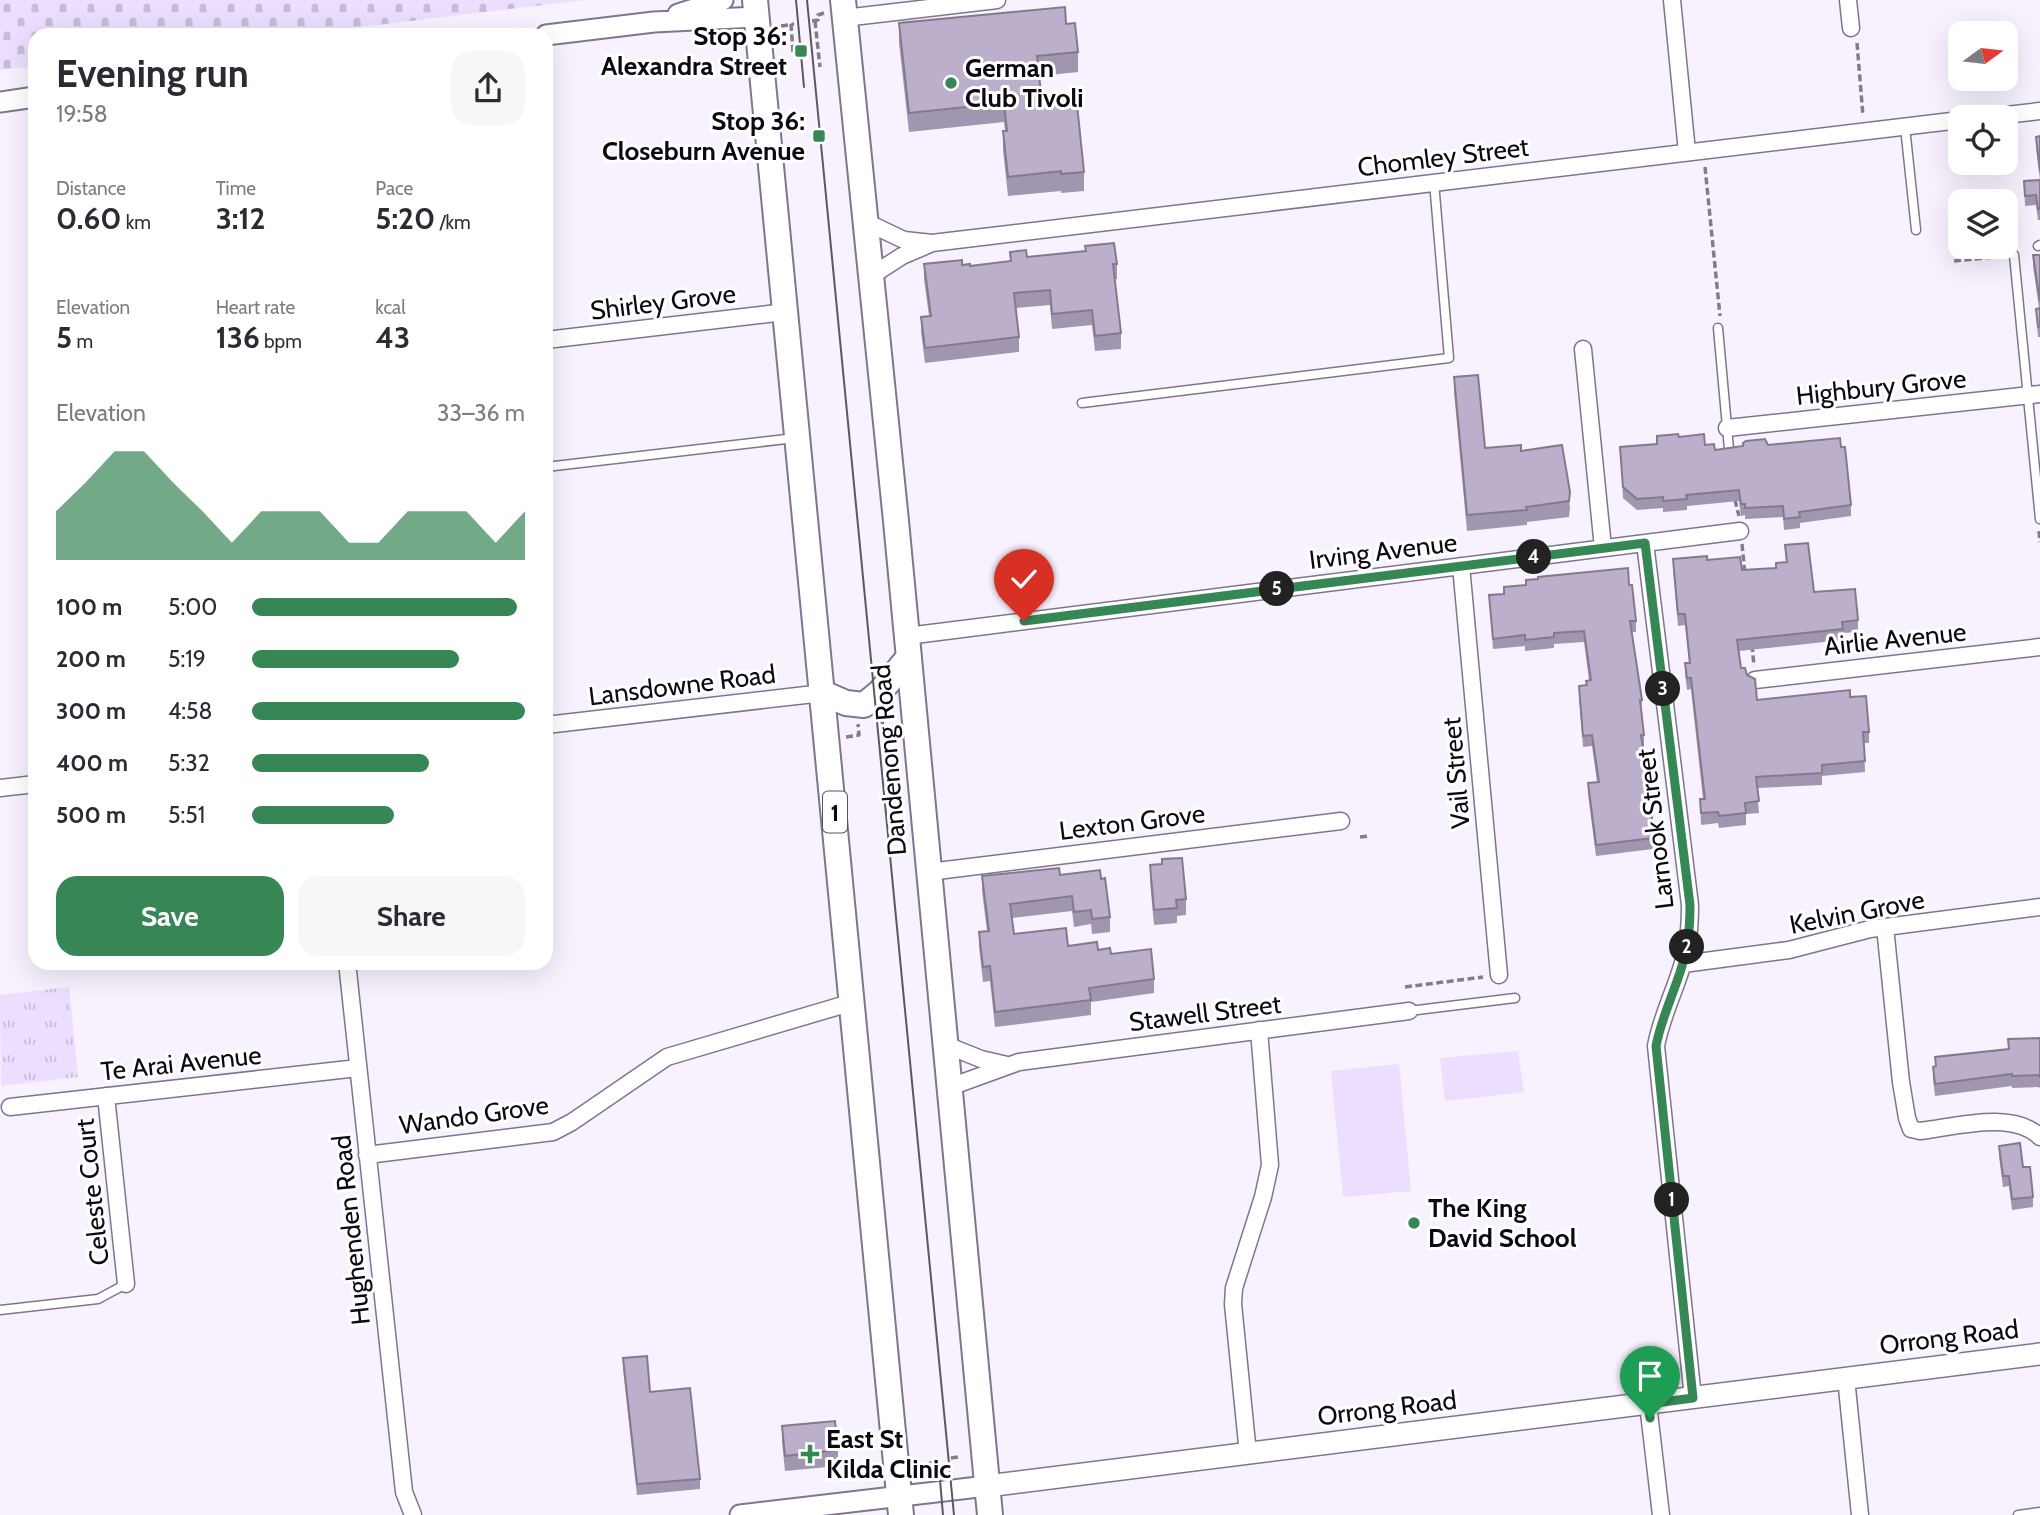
<!DOCTYPE html>
<meta charset="utf-8">
<style>
body{margin:0;font-family:Cabin,sans-serif;background:#f7f7f7;color:#2b2b33;height:100vh;display:flex;flex-direction:column;font-size:26px;white-space:nowrap}
*{box-sizing:border-box;margin:0}
p{font-size:23px;color:#7c7c81}
.icon{flex:none;width:38px;height:38px;fill:none;stroke:currentColor;stroke-width:2;stroke-linecap:round;stroke-linejoin:round}
.map{position:relative;flex:1;overflow:hidden}
.sheet{position:absolute;left:28px;top:28px;width:525px;height:942px;display:flex;flex-direction:column;background:#fff;border-radius:21px;box-shadow:0 7px 28px #0002}
.sheet>*{flex:none}
.needle{width:46px;rotate:75deg}
.tools{position:absolute;left:1948px;top:21px;display:grid;gap:14px}
.tools a{display:grid;place-items:center;width:70px;height:70px;border-radius:14px;background:#fff;box-shadow:0 7px 28px #0002;font-size:35px}
.pin{position:absolute;display:grid;place-items:center;width:60px;height:60px;color:#fff;margin:-72px -30px;border-radius:50% 50% 50% 0;rotate:-45deg;box-shadow:0 0 7px #0007}
.pin .icon{rotate:45deg}
.km{position:absolute;width:35px;height:35px;margin:-18px;border-radius:50%;background:#222;color:#fff;font-size:19px;line-height:35px;text-align:center}
.round{display:grid;place-items:center;flex:none;width:74px;height:74px;border-radius:21px;background:#f7f7f7}
.headline{display:flex;align-items:center;justify-content:space-between;height:119px;padding:0 28px}
h1{font-size:38px;font-weight:800;line-height:52px}
.figures{display:grid;grid-template-columns:repeat(3,1fr);gap:10px;height:119px;padding:7px 28px}
.figures div{display:grid;align-content:center}
.figures b{font-size:30px;font-weight:800}
.figures small{font-size:19px;font-weight:400}
.figures p{font-size:19px}
.chart{height:196px;padding:14px 28px}
.chart p{display:flex;justify-content:space-between}
.chart svg{width:100%;height:126px;margin-top:7px;fill:#378656;opacity:.7}
.button{display:flex;gap:14px;margin-top:auto;padding:14px 28px}
.button a{flex:1;height:80px;border-radius:21px;background:#378656;color:#fff;font-size:28px;font-weight:800;line-height:80px;text-align:center}
.button a+a{background:#f7f7f7;color:#2b2b33}
ul{padding:0 28px;list-style:none;font-size:23px}
li{display:grid;grid-template-columns:112px 84px 1fr;align-items:center;height:52px}
li i{height:18px;border-radius:9px;background:#378656}
.map>svg:first-child{display:block}
.grass{fill:#ebdefe}
.cemetery{fill:url(#cemetery-stones)}
.park{fill:url(#park-tufts)}
.lines{fill:none;stroke-linecap:round;stroke-linejoin:round}
.service-casing{stroke:#80758f;stroke-width:11}
.minor-casing{stroke:#80758f;stroke-width:19}
.tertiary-casing{stroke:#80758f;stroke-width:23}
.secondary-casing{stroke:#80758f;stroke-width:24}
.trunk-casing{stroke:#80758f;stroke-width:28}
.path{stroke:#827d88;stroke-width:3.5;stroke-dasharray:7 3.5;stroke-linecap:butt}
.service{stroke:#fff;stroke-width:8}
.minor{stroke:#fff;stroke-width:16}
.tertiary{stroke:#fff;stroke-width:19}
.secondary{stroke:#fff;stroke-width:21}
.trunk{stroke:#fff;stroke-width:24}
.tram{stroke:#5b5761;stroke-width:2}
.wall{fill:#a196af}
.building{fill:#bbafcb;stroke:#837a8e;stroke-width:2}
.route-casing{stroke:#fff;stroke-width:14}
.route{stroke:#378656;stroke-width:9}
.poi-dot{fill:#378656;stroke:#fff;stroke-width:2.5}
.labels{text-anchor:middle;dominant-baseline:central;stroke-width:6;stroke-linejoin:round;paint-order:stroke}
.shield{fill:#fff;stroke:#565359;stroke-width:2}
.shield-label{font-size:24px;font-weight:bold;fill:#0d0912}
.poi-label{font-size:26px;font-weight:bold;fill:#0d0912;stroke:#fff;text-anchor:start}
.street-label{font-size:26px;fill:#0d0912;stroke:#fff}
</style>
<div class="map">
<svg width="2040" height="1515" viewBox="0 0 2040 1515">
<defs>
<pattern id="cemetery-stones" width="16" height="16" patternUnits="userSpaceOnUse" patternTransform="scale(1.75)"><rect width="16" height="16" fill="#ebdefe"/><path d="M2 7V4a2 2 0 0 1 4 0v3zM10 15v-3a2 2 0 0 1 4 0v3z" fill="#c8bdd9"/></pattern>
<pattern id="park-tufts" width="24" height="20" patternUnits="userSpaceOnUse" patternTransform="scale(1.75)"><rect width="24" height="20" fill="#ebdefe"/><path d="M3 7l-1-3M5 7V3M7 7l1-3M15 17l-1-3M17 17v-4M19 17l1-3" fill="none" stroke="#c8bdd9"/></pattern>
</defs>
<rect width="100%" height="100%" fill="#f7f2fe"/>
<path class="grass" d="M 1518,1051 L 1524,1092 L 1445,1101 L 1440,1058 Z
M 1399,1064 L 1411,1191 L 1343,1197 L 1331,1071 Z"/>
<path class="cemetery" d="M 0,0 L 584,0 L 294,35 L 35,35 L 35,66 L 0,70 Z"/>
<path class="park" d="M 69,987 L 78,1077 L 1,1086 L 0,995 Z"/>
<g class="lines">
<g class="service-casing">
<path id="service" d="M 1905,127 L 1916,230
M 2038,246 L 2040,245
M 2014,255 L 2040,519
M 1718,328 L 1729,449
M 1082,403 L 1449,358 L 1434,182
M 546,467 L 795,438
M 1409,1011 L 1515,998
M 0,1310 L 98,1299 L 126,1284
M 2018,1515 L 2040,1512"/>
</g>
<g class="minor-casing">
<path id="minor" d="M 1672,0 L 1687,152
M 1848,0 L 1851,28
M 844,18 L 997,0
M 1988,117 L 2040,111
M 866,222 L 904,240 L 932,243 L 1960,120
M 871,276 L 902,256 L 930,244
M 546,340 L 785,312
M 1583,349 L 1603,548
M 1727,428 L 2040,394
M 1645,543 L 1690,905 C 1690,926 1689,946 1682,966 C 1674,993 1661,1018 1656,1046 L 1693,1398
M 1461,566 L 1499,975
M 907,636 L 1740,531
M 1755,680 L 2040,647
M 546,725 L 823,693
M 0,788 L 35,784
M 929,872 L 1341,821
M 1885,927 L 1901,1082 L 1907,1118 L 1911,1129 L 1920,1131 C 1955,1127 2013,1110 2040,1137
M 347,962 L 404,1492 L 413,1515
M 1683,964 L 1789,950 L 1870,929 L 2040,907
M 946,1045 L 981,1059 L 1007,1065
M 950,1087 L 1019,1062 L 1409,1011
M 106,1096 L 126,1284
M 10,1107 L 358,1068
M 367,1155 L 553,1132 L 572,1122 L 667,1057 L 853,1002
M 1846,1378 L 1860,1515
M 1648,1404 L 1661,1515
M 1248,1454 L 1233,1304 L 1234,1288 L 1263,1197 L 1270,1165 L 1259,1030"/>
</g>
<g class="tertiary-casing">
<path id="tertiary" d="M 678,14 L 723,0
M 546,35 L 654,22 L 756,17
M 0,102 L 35,97
M 740,1515 L 987,1486"/>
</g>
<g class="secondary-casing">
<path id="secondary" d="M 987,1486 L 2040,1354"/>
</g>
<g class="trunk-casing">
<path id="trunk" d="M 755,0 L 901,1515
M 843,0 L 896,521 L 990,1515
M 823,693 L 846,703 L 864,705 L 880,692 L 909,657"/>
</g>
<path class="path" d="M 812,21 L 818,20 L 818,15 L 824,13
M 815,21 L 820,67
M 791,24 L 793,52
M 781,26 L 794,24
M 1857,43 L 1863,116
M 1705,167 L 1720,316
M 1954,261 L 2004,256
M 1735,500 L 1739,516
M 2039,531 L 2040,542
M 1742,544 L 1745,575
M 1752,645 L 1754,666
M 882,718 L 883,730
M 846,737 L 859,735 L 858,724
M 1360,837 L 1369,836
M 1405,987 L 1483,977
M 951,1458 L 958,1457
M 916,1468 L 934,1462"/>
<use href="#service" class="service"/>
<use href="#minor" class="minor"/>
<use href="#tertiary" class="tertiary"/>
<use href="#secondary" class="secondary"/>
<use href="#trunk" class="trunk"/>
<path class="tram" d="M 796,0 L 804,87
M 807,0 L 954,1515
M 940,1480 L 943,1515"/>
</g>
<path class="wall" d="M 899,23 L 1066,24 L 1078,52 L 1078,72 L 1039,76 L 1041,93 L 1047,98 L 1084,172 L 1084,191 L 1061,193 L 1061,191 L 1008,196 L 1003,150 L 1003,131 L 1005,131 L 1004,122 L 909,132 L 899,43 Z
M 2040,136 L 2040,220 L 2038,220 L 2036,205 L 2025,206 L 2024,181 L 2040,180 L 2036,147 L 2036,137 Z
M 1010,252 L 1027,257 L 1117,264 L 1117,279 L 1115,279 L 1121,333 L 1121,349 L 1095,351 L 1092,325 L 1052,329 L 1050,305 L 1015,308 L 1019,337 L 1019,352 L 925,363 L 921,332 L 921,317 L 929,316 L 924,279 L 924,264 L 962,265 L 970,266 L 1010,261 Z
M 2033,255 L 2040,255 L 2040,337 L 2038,337 L 2036,309 L 2039,308 L 2033,266 Z
M 1454,377 L 1485,448 L 1521,451 L 1562,445 L 1570,507 L 1569,517 L 1527,522 L 1527,525 L 1467,531 L 1454,392 Z
M 1657,436 L 1679,437 L 1705,445 L 1715,450 L 1768,445 L 1841,447 L 1851,505 L 1851,516 L 1800,523 L 1800,528 L 1784,530 L 1783,517 L 1745,519 L 1745,515 L 1741,516 L 1739,501 L 1687,506 L 1687,510 L 1663,512 L 1663,508 L 1637,510 L 1623,498 L 1620,447 L 1657,444 Z
M 1785,545 L 1814,592 L 1858,620 L 1858,632 L 1843,633 L 1843,640 L 1739,651 L 1741,668 L 1747,675 L 1757,700 L 1850,697 L 1869,732 L 1869,743 L 1864,743 L 1865,772 L 1822,776 L 1822,785 L 1757,788 L 1759,813 L 1746,814 L 1746,825 L 1719,828 L 1718,823 L 1701,825 L 1700,799 L 1703,799 L 1691,689 L 1687,690 L 1685,674 L 1685,663 L 1689,663 L 1685,625 L 1678,626 L 1673,570 L 1673,559 L 1707,560 L 1742,570 L 1776,568 L 1786,562 Z
M 1629,585 L 1636,621 L 1636,632 L 1632,632 L 1642,700 L 1641,710 L 1644,735 L 1644,746 L 1643,746 L 1653,838 L 1653,849 L 1596,856 L 1588,794 L 1588,783 L 1597,782 L 1592,746 L 1583,747 L 1579,697 L 1579,686 L 1586,685 L 1589,680 L 1584,642 L 1554,644 L 1554,648 L 1525,651 L 1525,646 L 1493,649 L 1489,595 Z
M 1150,865 L 1186,899 L 1186,915 L 1177,916 L 1177,923 L 1154,925 L 1150,881 Z
M 1060,875 L 1101,879 L 1110,917 L 1110,932 L 1092,934 L 1091,924 L 1074,927 L 1072,911 L 1012,918 L 1014,934 L 1068,946 L 1098,950 L 1111,954 L 1154,979 L 1154,993 L 1091,1002 L 1091,1015 L 995,1027 L 990,981 L 983,982 L 979,947 L 979,932 L 987,931 L 982,891 L 982,876 Z
M 2040,1038 L 2040,1088 L 2038,1087 L 2012,1088 L 2012,1086 L 1935,1096 L 1933,1079 L 1933,1067 L 1935,1066 L 1935,1057 L 2008,1049 Z
M 1999,1146 L 2023,1167 L 2033,1197 L 2033,1207 L 2012,1210 L 2009,1186 L 2003,1187 L 1999,1156 Z
M 623,1358 L 650,1392 L 700,1479 L 700,1489 L 637,1495 L 623,1369 Z
M 782,1426 L 838,1450 L 838,1466 L 785,1471 L 782,1442 Z"/>
<path class="building" d="M 1065,7 L 1066,24 L 1075,23 L 1078,52 L 1037,56 L 1041,93 L 1046,92 L 1047,98 L 1076,95 L 1084,172 L 1061,174 L 1061,171 L 1008,177 L 1003,131 L 1007,131 L 1004,103 L 909,113 L 899,23 Z
M 2040,136 L 2040,172 L 2036,137 Z
M 2040,180 L 2040,209 L 2038,209 L 2036,195 L 2025,196 L 2024,181 Z
M 1114,243 L 1117,264 L 1113,264 L 1121,333 L 1095,336 L 1092,310 L 1052,314 L 1050,290 L 1014,293 L 1019,337 L 925,348 L 921,317 L 931,316 L 924,264 L 962,260 L 962,265 L 970,264 L 970,266 L 1011,261 L 1010,252 L 1026,250 L 1027,257 L 1086,251 L 1085,246 Z
M 2033,255 L 2040,255 L 2040,302 Z
M 2040,308 L 2040,326 L 2038,327 L 2036,309 Z
M 1478,375 L 1485,448 L 1521,445 L 1521,451 L 1562,445 L 1570,492 L 1569,501 L 1526,507 L 1527,510 L 1467,515 L 1454,377 Z
M 1678,434 L 1679,437 L 1704,434 L 1705,445 L 1714,444 L 1715,450 L 1743,446 L 1743,443 L 1746,441 L 1765,439 L 1768,445 L 1840,438 L 1841,447 L 1845,447 L 1851,505 L 1799,512 L 1800,517 L 1784,519 L 1783,506 L 1745,508 L 1745,504 L 1741,504 L 1739,490 L 1686,495 L 1687,499 L 1663,501 L 1663,497 L 1637,499 L 1623,487 L 1620,447 L 1657,444 L 1657,436 Z
M 1808,543 L 1814,592 L 1855,589 L 1858,620 L 1842,622 L 1843,629 L 1737,640 L 1741,668 L 1745,668 L 1747,675 L 1755,679 L 1757,700 L 1850,690 L 1850,697 L 1866,696 L 1869,732 L 1863,732 L 1865,761 L 1822,765 L 1822,773 L 1756,777 L 1759,801 L 1745,803 L 1746,813 L 1719,816 L 1718,812 L 1701,813 L 1700,799 L 1705,799 L 1691,678 L 1687,678 L 1685,663 L 1690,663 L 1685,614 L 1678,614 L 1673,559 L 1707,556 L 1707,560 L 1740,557 L 1742,570 L 1776,568 L 1776,563 L 1787,562 L 1785,545 Z
M 1628,568 L 1629,585 L 1632,585 L 1636,621 L 1630,621 L 1642,700 L 1640,700 L 1644,735 L 1641,735 L 1651,804 L 1653,838 L 1596,845 L 1588,783 L 1599,782 L 1592,735 L 1583,736 L 1579,686 L 1587,685 L 1586,681 L 1591,680 L 1584,631 L 1554,633 L 1554,637 L 1525,640 L 1525,635 L 1493,639 L 1489,595 L 1504,594 L 1504,587 L 1526,585 L 1526,580 L 1538,579 L 1538,577 Z
M 1182,858 L 1186,899 L 1176,900 L 1177,908 L 1154,910 L 1150,865 L 1162,864 L 1162,859 Z
M 1059,868 L 1060,875 L 1100,870 L 1101,879 L 1105,878 L 1110,917 L 1092,919 L 1091,910 L 1074,912 L 1072,896 L 1010,904 L 1014,934 L 1066,928 L 1068,946 L 1097,942 L 1098,950 L 1110,948 L 1111,954 L 1151,949 L 1154,979 L 1089,988 L 1091,1000 L 995,1012 L 990,966 L 983,967 L 979,932 L 989,931 L 982,876 Z
M 2040,1038 L 2040,1077 L 2038,1075 L 2012,1076 L 2012,1074 L 1935,1084 L 1933,1067 L 1936,1066 L 1935,1057 L 2009,1049 L 2008,1039 Z
M 2020,1143 L 2023,1167 L 2030,1167 L 2033,1197 L 2012,1199 L 2009,1176 L 2003,1176 L 1999,1146 Z
M 647,1356 L 650,1392 L 690,1388 L 700,1479 L 637,1484 L 623,1358 Z
M 835,1421 L 838,1450 L 785,1456 L 782,1426 Z"/>
<g class="lines">
<g class="route-casing">
<path id="route" d="M 1024,621 L 1645,543 L 1690,905 C 1690,926 1689,946 1682,966 C 1674,993 1661,1019 1656,1046 L 1693,1398 L 1648,1404 L 1650,1418"/>
</g>
<use href="#route" class="route"/>
</g>
<g class="poi-dot">
<rect x="794" y="44" width="14" height="14" rx="3.5"/>
<circle cx="951" cy="83" r="7"/>
<rect x="812" y="129" width="14" height="14" rx="3.5"/>
<circle cx="1414" cy="1223" r="7"/>
<path d="M806.5 1443.5h7v7h7v7h-7v7h-7v-7h-7v-7h7z"/>
</g>
<g class="labels">
<rect class="shield" x="823" y="791.5" width="24" height="41" rx="5"/>
<g class="shield-label">
<text x="835" y="812">1</text>
</g>
<g class="poi-label">
<text x="787" y="36" text-anchor="end">Stop 36:<tspan x="787" dy="30">Alexandra Street</tspan></text>
<text x="965" y="68">German<tspan x="965" dy="30">Club Tivoli</tspan></text>
<text x="805" y="121" text-anchor="end">Stop 36:<tspan x="805" dy="30">Closeburn Avenue</tspan></text>
<text x="1428" y="1208">The King<tspan x="1428" dy="30">David School</tspan></text>
<text x="826" y="1439">East St<tspan x="826" dy="30">Kilda Clinic</tspan></text>
</g>
<g class="street-label">
<text transform="translate(1443 157) rotate(-7)">Chomley Street</text>
<text transform="translate(663 302) rotate(-7)">Shirley Grove</text>
<text transform="translate(1881 387) rotate(-6)">Highbury Grove</text>
<text transform="translate(1383 551) rotate(-7)">Irving Avenue</text>
<text transform="translate(1895 639) rotate(-6)">Airlie Avenue</text>
<text transform="translate(682 685) rotate(-7)">Lansdowne Road</text>
<text transform="translate(889 760) rotate(-95)">Dandenong Road</text>
<text transform="translate(1456 773) rotate(-95)">Vail Street</text>
<text transform="translate(1132 822) rotate(-7)">Lexton Grove</text>
<text transform="translate(1655 829) rotate(-97)">Larnook Street</text>
<text transform="translate(1857 912) rotate(-11)">Kelvin Grove</text>
<text transform="translate(1205 1013) rotate(-7)">Stawell Street</text>
<text transform="translate(181 1063) rotate(-6)">Te Arai Avenue</text>
<text transform="translate(474 1115) rotate(-8)">Wando Grove</text>
<text transform="translate(92 1192) rotate(-96)">Celeste Court</text>
<text transform="translate(351 1230) rotate(-96)">Hughenden Road</text>
<text transform="translate(1949 1337) rotate(-7)">Orrong Road</text>
<text transform="translate(1387 1408) rotate(-7)">Orrong Road</text>
</g>
</g>
</svg>
<div class="tools">
<a><svg class="needle" viewBox="-14 -14 28 28"><path d="M0-13l5 13h-10z" fill="#e53935"/><path d="M0 13l5-13h-10z" fill="#7c7c81"/></svg></a>
<a><svg class="icon" aria-label="locate" viewBox="0 0 24 24"><circle cx="12" cy="12" r="6"/><path d="M12 2v4M12 18v4M2 12h4M18 12h4"/></svg></a>
<a><svg class="icon" aria-label="layers" viewBox="0 0 24 24"><path d="M12 4l9 5-9 5-9-5zM3 14l9 5 9-5"/></svg></a>
</div>
<div class="pin" style="left:1650px;top:1418px;background:#1e9e55"><svg class="icon" aria-label="arrive" viewBox="0 0 24 24"><path d="M6 21V4h12l-3 4 3 4H6"/></svg></div>
<div class="pin" style="left:1024px;top:621px;background:#d93025"><svg class="icon" aria-label="check" viewBox="0 0 24 24"><path d="M5 12l5 5 9-10"/></svg></div>
<b class="km" style="left:1672px;top:1200px">1</b>
<b class="km" style="left:1687px;top:947px">2</b>
<b class="km" style="left:1663px;top:689px">3</b>
<b class="km" style="left:1534px;top:557px">4</b>
<b class="km" style="left:1277px;top:589px">5</b>
<section class="sheet">
<div class="headline"><div><h1>Evening run</h1><p>19:58</p></div><a class="round"><svg class="icon" aria-label="share" viewBox="0 0 24 24"><path d="M12 15V3M7 8l5-5 5 5M5 13v7h14v-7"/></svg></a></div>
<div class="figures">
<div><p>Distance</p><b>0.60<small> km</small></b></div>
<div><p>Time</p><b>3:12</b></div>
<div><p>Pace</p><b>5:20<small> /km</small></b></div>
</div>
<div class="figures">
<div><p>Elevation</p><b>5<small> m</small></b></div>
<div><p>Heart rate</p><b>136<small> bpm</small></b></div>
<div><p>kcal</p><b>43</b></div>
</div>
<div class="chart"><p><span>Elevation</span>33–36 m</p>
<svg viewBox="0 0 160 44" preserveAspectRatio="none"><path d="M0 44V27L10 17L20 6L30 6L40 17L50 27L60 38L70 27L80 27L90 27L100 38L110 38L120 27L130 27L140 27L150 38L160 27V44z"/></svg>
</div>
<ul>
<li><b>100 m</b>5:00<i style="width:97%"></i></li>
<li><b>200 m</b>5:19<i style="width:76%"></i></li>
<li><b>300 m</b>4:58<i style="width:100%"></i></li>
<li><b>400 m</b>5:32<i style="width:65%"></i></li>
<li><b>500 m</b>5:51<i style="width:52%"></i></li>
</ul>
<div class="button"><a>Save</a><a>Share</a></div>
</section>
</div>
